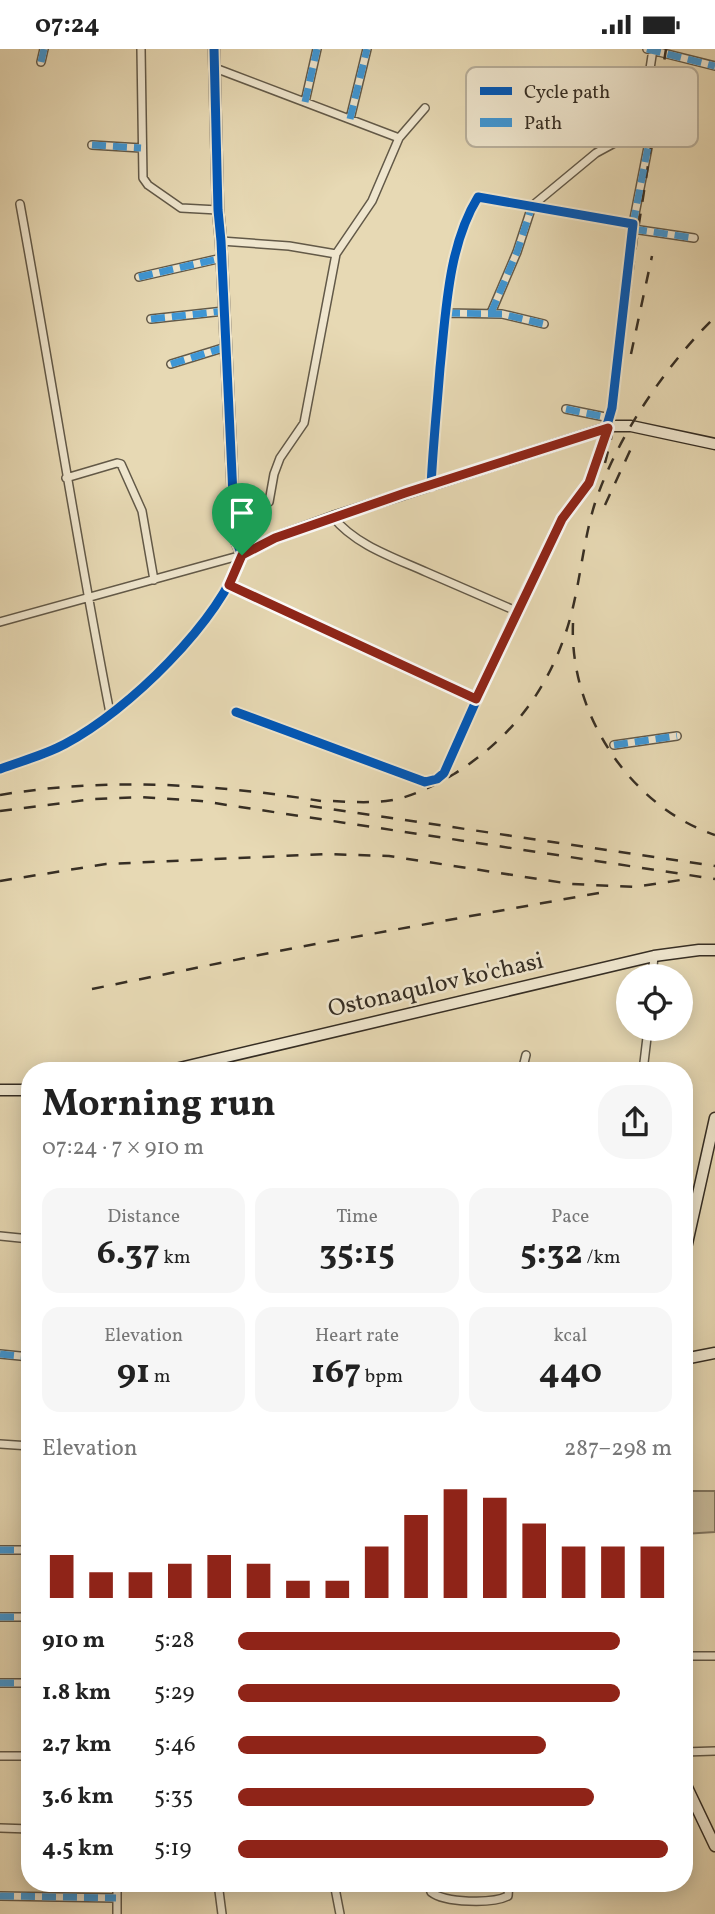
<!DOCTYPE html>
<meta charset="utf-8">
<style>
body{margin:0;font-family:Vollkorn,serif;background:#f6f6f6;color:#222;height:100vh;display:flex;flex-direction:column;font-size:26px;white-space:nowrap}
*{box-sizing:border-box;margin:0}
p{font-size:23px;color:#767676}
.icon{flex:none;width:38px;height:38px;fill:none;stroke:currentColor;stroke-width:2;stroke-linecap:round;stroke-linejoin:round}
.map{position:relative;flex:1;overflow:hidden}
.panel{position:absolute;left:21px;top:1013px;width:672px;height:830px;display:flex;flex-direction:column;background:#fff;border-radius:28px;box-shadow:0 4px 18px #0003}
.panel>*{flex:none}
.controls{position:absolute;left:616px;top:915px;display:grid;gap:14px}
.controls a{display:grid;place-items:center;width:77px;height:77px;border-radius:50%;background:#fff;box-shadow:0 4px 18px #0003;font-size:35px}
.pin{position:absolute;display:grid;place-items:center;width:60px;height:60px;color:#fff;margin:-72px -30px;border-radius:50% 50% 50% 0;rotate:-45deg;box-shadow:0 0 7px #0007}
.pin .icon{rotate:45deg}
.round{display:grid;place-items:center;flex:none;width:74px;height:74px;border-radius:28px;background:#f6f6f6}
.overview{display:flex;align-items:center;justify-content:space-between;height:119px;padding:0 21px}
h1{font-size:38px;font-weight:700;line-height:52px}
.metrics{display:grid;grid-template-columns:repeat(3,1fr);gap:10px;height:119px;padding:7px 21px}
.metrics div{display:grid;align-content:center;border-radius:18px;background:#f6f6f6;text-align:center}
.metrics b{font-size:35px;font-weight:700}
.metrics small{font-size:19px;font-weight:400}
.metrics p{font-size:19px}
.chart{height:196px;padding:14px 21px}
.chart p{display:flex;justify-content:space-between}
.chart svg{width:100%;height:126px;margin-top:7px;stroke:#8f2418;stroke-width:6}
ul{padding:0 21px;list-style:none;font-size:23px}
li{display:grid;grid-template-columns:112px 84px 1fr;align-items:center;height:52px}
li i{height:18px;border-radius:9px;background:#8f2418}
.status{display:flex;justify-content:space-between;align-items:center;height:49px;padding:0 35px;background:#fff;direction:ltr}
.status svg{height:19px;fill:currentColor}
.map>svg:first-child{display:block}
.green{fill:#c9bc9c;stroke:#807560;stroke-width:2}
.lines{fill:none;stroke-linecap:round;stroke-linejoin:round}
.street-casing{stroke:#625948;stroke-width:10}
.secondary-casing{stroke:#362e24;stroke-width:13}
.street{stroke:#efe6ce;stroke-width:7}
.secondary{stroke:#efe6ce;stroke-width:10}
.rail{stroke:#362e24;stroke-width:2.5;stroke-dasharray:12 12;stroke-linecap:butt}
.quiet{stroke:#3e97d6;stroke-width:7;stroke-dasharray:14 7;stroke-linecap:butt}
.cycleway-casing{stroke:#efe6ce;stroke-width:13}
.cycleway{stroke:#0057b8;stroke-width:9}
.route-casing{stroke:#fff;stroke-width:14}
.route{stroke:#8f2418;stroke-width:9}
.labels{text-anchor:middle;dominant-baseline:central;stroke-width:5;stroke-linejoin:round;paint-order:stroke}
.street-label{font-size:24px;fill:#362e24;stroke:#efe6ce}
.key{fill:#efe6ce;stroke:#b8af9b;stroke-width:2}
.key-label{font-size:19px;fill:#362e24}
</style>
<div class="status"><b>07:24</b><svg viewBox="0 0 49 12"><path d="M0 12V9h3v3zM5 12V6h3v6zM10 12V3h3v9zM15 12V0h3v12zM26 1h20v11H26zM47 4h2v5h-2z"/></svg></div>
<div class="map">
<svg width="715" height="1865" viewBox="0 0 715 1865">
<rect width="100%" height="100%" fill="#e7d9b4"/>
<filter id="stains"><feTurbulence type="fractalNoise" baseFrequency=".00286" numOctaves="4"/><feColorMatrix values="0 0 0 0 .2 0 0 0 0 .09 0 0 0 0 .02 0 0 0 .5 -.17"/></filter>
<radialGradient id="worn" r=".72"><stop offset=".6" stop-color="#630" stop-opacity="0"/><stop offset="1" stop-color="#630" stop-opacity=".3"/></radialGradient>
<path class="green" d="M 684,1442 L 715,1442 L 715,1483 L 684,1485 Z"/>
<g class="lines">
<g class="street-casing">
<path id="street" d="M 141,0 L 143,129 L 148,136 L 181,159 L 218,161
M 647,0 L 715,17
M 41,13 L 44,0
M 215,19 L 399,89
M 305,53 L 317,0
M 350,70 L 367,0
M 92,96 L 141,99
M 20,155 C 51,325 77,495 110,664
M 633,175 L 651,83 L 637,76
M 633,180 L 694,189
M 221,192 L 289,197 L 336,205
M 139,228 L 222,209
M 446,264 L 502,265 L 544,275
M 491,264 L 517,203 L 532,157 L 596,104 L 631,85 L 636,79 L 648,33 L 653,0
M 151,270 L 224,262
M 171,315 L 226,298
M 566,360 L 610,369
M 66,429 L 117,414 L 121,415 L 142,462 L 154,531
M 269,453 L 274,425 L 280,409 L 304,374 L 336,205 L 372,152 L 399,89 L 425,59
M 333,468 C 355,496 395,509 426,523 C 456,536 486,549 516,562
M 229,536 L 476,650
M 0,573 L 242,506
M 236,663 L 425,733 L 437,730 L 444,724 L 516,562 L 562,470 L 589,434 L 593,424 L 612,359 L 633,175 L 478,148 C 448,197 446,262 440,319 C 437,358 433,397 431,437
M 614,696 L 677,687
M 0,720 C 21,712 45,706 65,695 C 129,661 218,574 242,506
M 652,928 L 654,907
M 522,1022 L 526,1006
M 643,1022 L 648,980
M 684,1149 L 697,1152
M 0,1187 L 30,1190
M 0,1305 L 30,1308
M 0,1395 L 30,1397
M 0,1501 L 30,1501
M 0,1568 L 30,1568
M 684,1607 L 715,1607
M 0,1634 L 30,1634
M 684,1703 L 715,1702
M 0,1707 L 30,1707
M 0,1779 L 30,1780
M 218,1834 L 222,1865
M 334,1834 L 340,1865
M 428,1834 L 431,1843 C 445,1854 492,1855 508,1847 L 509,1834
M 0,1847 L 116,1849
M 117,1865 L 117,1834"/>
</g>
<g class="secondary-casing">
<path id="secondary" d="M 214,0 L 218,161 L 221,192 L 235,489 L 242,506 L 275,489 L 333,468 L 613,377 L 631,377 L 715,395
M 167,1022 L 654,907 L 699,901 L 715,901
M 0,1041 L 30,1041
M 684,1208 L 715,1069
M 684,1310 L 715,1304
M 684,1732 L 715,1797"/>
</g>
<use href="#street" class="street"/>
<use href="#secondary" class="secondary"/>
<path class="rail" d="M 631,305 L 652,207
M 605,414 L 611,390 L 638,181 L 666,0
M 605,456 L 634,393
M 573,574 C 569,663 629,757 715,786
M 0,746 C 107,728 214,735 321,752
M 333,752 C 351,753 368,754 386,752 C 411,749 433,737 454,725 C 509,691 546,644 566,583 C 580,541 582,495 595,454 C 617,388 666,316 715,268
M 310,757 L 715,817
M 0,762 L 94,750 L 140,748 L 201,752 L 715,830
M 0,832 L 106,815 L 327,805 L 389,807 L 571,835 L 635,838 L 687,830
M 92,940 L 299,898 L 604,843"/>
<path class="quiet" d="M 647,0 L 715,17
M 41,13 L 44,0
M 305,53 L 317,0
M 350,70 L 367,0
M 92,96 L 141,99
M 633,175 L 651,83 L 637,76
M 633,180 L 694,189
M 139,228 L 222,209
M 446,264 L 502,265 L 544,275
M 491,264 L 517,203 L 532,157
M 151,270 L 224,262
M 171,315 L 226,298
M 566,360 L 610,369
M 614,696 L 677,687
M 0,1305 L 30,1308
M 0,1501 L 30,1501
M 0,1568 L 30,1568
M 0,1634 L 30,1634
M 0,1847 L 116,1849"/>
<g class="cycleway-casing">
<path id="cycleway" d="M 236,663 L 425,733 L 437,730 L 444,724 L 516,562 L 562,470 L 589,434 L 593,424 L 612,359 L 633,175 L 478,148 C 448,197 446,262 440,319 C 437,358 433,397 431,437
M 0,720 C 21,712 45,706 65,695 C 129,661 218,574 242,506 L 235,489 L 221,192 L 218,161 L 214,0"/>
</g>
<use href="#cycleway" class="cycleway"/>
</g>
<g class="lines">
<g class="route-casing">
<path id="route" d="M 608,379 L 589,434 L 562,470 L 476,650 L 229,536 L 242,506 L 275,489 L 405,444 Z"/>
</g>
<use href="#route" class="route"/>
</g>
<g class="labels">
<g class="street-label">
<text transform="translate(436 937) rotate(-13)">Ostonaqulov ko'chasi</text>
</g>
</g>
<rect x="466" y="18" width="232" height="80" rx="10" class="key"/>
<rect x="480" y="38" width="32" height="8" fill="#0057b8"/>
<rect x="480" y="69" width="32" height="9" fill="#3e97d6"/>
<g class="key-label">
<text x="524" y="49">Cycle path</text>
<text x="524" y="80">Path</text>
</g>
<rect width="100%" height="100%" filter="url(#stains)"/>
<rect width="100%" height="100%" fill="url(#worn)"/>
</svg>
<div class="controls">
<a><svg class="icon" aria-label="locate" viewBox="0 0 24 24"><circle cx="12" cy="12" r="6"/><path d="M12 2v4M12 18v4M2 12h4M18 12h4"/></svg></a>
</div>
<div class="pin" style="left:242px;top:506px;background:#1e9e55"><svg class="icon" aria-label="arrive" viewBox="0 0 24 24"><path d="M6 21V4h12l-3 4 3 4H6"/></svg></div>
<section class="panel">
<div class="overview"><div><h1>Morning run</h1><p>07:24 · 7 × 910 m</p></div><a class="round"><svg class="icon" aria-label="share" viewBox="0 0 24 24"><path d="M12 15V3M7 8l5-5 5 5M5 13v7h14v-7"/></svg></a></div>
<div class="metrics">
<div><p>Distance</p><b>6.37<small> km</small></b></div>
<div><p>Time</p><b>35:15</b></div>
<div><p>Pace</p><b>5:32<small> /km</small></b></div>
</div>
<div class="metrics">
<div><p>Elevation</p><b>91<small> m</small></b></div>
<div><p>Heart rate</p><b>167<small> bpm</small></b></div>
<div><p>kcal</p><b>440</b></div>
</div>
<div class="chart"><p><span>Elevation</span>287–298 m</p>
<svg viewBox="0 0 160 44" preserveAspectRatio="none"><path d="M5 44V29M15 44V35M25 44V35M35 44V32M45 44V29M55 44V32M65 44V38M75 44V38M85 44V26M95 44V15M105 44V6M115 44V9M125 44V18M135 44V26M145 44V26M155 44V26"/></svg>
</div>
<ul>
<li><b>910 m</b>5:28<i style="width:88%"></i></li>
<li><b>1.8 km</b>5:29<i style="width:88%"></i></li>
<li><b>2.7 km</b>5:46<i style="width:71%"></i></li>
<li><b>3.6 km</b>5:35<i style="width:82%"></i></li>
<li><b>4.5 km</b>5:19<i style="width:99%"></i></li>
</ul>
</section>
</div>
